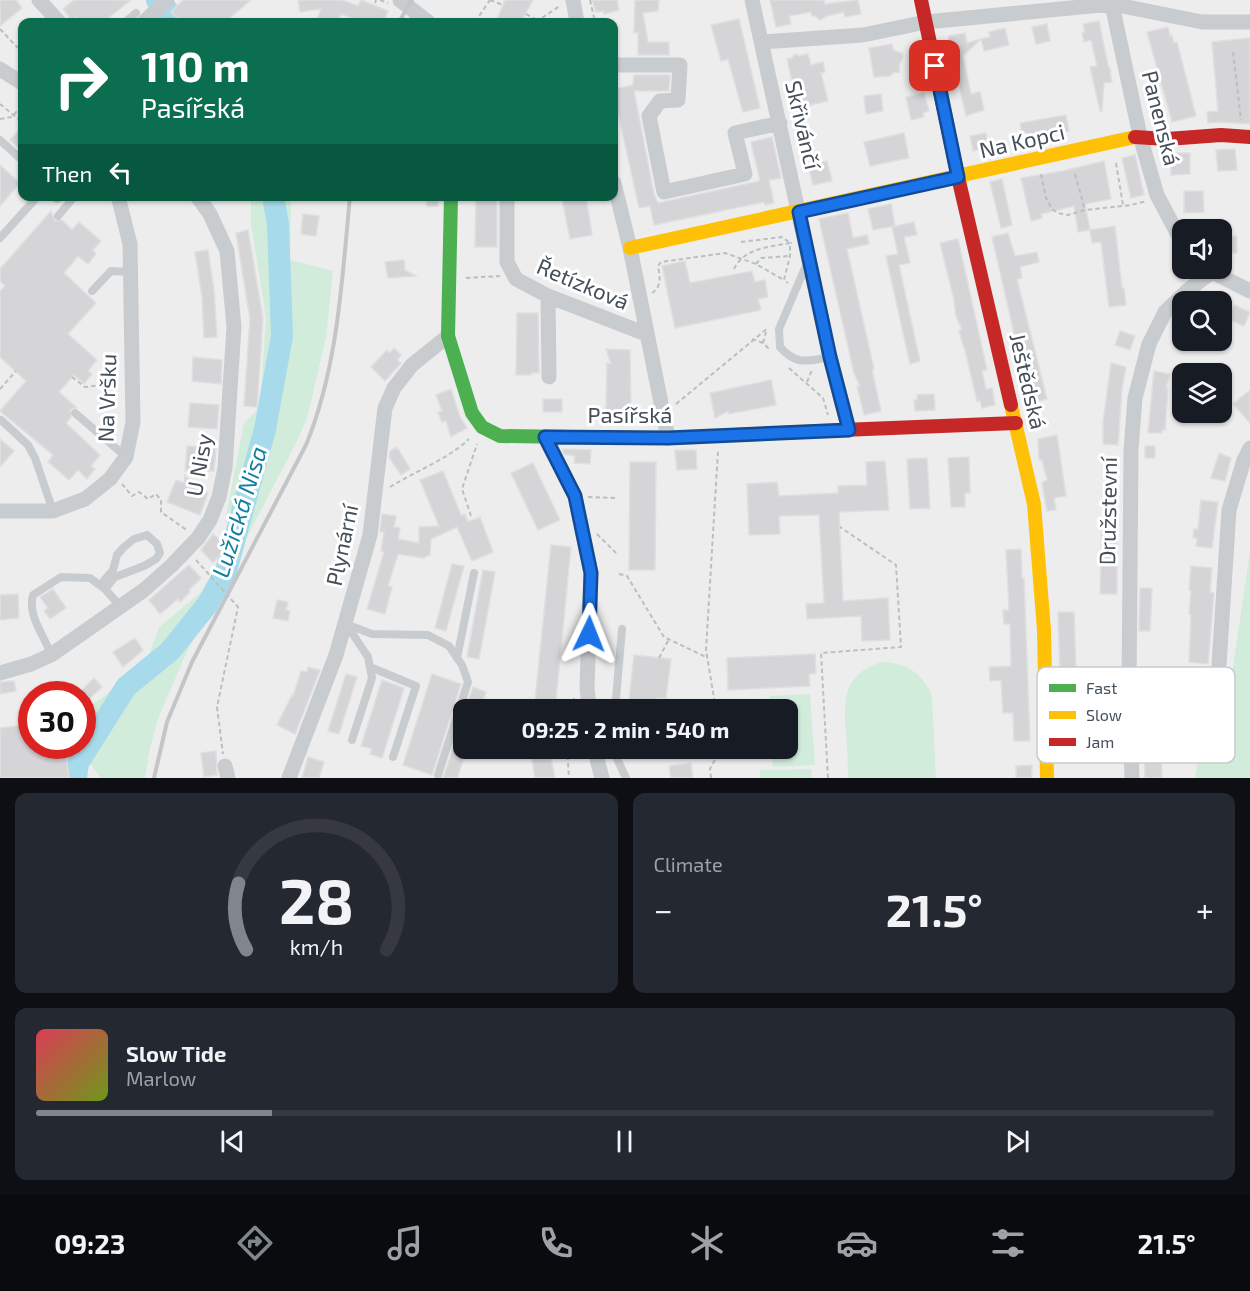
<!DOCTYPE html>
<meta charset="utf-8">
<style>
body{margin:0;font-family:"Exo 2",sans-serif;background:#242831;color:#f1f3f6;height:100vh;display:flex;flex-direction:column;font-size:22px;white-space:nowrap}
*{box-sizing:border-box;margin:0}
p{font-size:20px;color:#9ea1a6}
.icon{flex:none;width:33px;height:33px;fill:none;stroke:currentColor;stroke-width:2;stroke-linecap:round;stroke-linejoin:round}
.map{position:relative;height:778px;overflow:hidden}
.details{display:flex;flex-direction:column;gap:15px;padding:15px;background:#0d0f14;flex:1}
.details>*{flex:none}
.top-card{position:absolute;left:18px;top:18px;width:600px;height:183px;border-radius:12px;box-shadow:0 2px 4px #0004;background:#0b6e4f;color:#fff;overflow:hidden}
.buttons{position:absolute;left:1172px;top:219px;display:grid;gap:12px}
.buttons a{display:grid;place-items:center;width:60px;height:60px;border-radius:12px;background:#171b24;box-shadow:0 2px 4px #0004;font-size:30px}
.speed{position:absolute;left:18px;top:681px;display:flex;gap:12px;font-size:30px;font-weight:700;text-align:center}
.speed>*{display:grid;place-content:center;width:78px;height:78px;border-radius:50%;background:#171b24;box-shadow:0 2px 4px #0004;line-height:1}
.speed .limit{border:9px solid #d22;background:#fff;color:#111}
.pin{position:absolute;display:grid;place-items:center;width:51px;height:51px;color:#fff;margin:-26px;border-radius:12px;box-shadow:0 3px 9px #0006}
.me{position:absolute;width:66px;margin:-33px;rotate:2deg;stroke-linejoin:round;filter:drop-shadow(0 0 4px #0008)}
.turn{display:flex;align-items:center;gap:21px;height:126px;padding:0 24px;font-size:27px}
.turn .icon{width:78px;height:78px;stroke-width:2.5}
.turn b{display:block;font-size:42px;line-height:51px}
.then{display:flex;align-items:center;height:57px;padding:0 24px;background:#0003;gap:12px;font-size:22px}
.big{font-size:45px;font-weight:700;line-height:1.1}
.details .card{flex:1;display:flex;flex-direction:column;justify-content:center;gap:9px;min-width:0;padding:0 21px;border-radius:12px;background:#242831}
.details .dial{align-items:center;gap:0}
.dial svg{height:156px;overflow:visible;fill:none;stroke:#363941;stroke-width:7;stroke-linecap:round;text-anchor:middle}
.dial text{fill:#f1f3f6;stroke:none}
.song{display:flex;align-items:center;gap:18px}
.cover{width:72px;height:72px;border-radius:9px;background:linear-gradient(135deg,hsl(350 70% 55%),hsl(80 70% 35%))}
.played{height:6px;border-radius:3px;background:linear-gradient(90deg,#80868d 20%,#363941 20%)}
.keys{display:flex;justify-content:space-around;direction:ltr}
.heat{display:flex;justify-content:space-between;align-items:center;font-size:33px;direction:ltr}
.details .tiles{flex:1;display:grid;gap:15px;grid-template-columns:1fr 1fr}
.card:last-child{grid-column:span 2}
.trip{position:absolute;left:453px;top:699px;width:345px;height:60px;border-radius:12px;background:#171b24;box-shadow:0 2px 4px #0004;font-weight:700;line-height:60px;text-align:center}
.tab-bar{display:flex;height:96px;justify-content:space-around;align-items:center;background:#090b0e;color:#9ea1a6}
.tab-bar .icon{width:42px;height:42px}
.tab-bar .selected{color:#80868d}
.tab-bar b{font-size:27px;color:#f1f3f6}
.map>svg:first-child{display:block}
.green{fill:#d2ecdc}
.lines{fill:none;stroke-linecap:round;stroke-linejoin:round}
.river{stroke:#a7daea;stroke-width:22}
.building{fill:#d5d5d7;stroke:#dfdfe0;stroke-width:1.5}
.path{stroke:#b7c2be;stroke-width:2;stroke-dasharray:4.5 3;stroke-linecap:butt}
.lane{stroke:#c9ccce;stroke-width:8}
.street{stroke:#c9ccce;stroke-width:15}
.fast{stroke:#4caf50;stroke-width:14}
.slow{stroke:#ffc107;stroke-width:14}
.jam{stroke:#c62828;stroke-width:14}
.rail{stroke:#c4c5c7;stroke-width:4}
.route-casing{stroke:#114b97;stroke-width:15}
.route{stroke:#1a73e8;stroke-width:10}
.labels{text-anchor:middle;stroke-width:6;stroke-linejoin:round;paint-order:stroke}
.street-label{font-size:22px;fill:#454f59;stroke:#fff}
.water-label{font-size:24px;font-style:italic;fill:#117fa0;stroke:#fff}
.key{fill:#fff;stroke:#c7cacd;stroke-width:1.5}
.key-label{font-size:16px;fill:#454f59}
</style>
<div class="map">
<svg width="1250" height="778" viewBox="0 0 1250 778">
<rect width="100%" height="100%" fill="#eeeded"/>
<path class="green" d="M251 197H291L290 260 333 271 326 338 307 418 297 441 184 658 158 719 150 748 145 778H101L79 750 78 746H82L83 712 145 665 159 627 217 579 234 524 225 522 244 423 260 407 266 318 251 224Z
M1250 551V778H1195L1208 687 1232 674Z
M882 662C905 662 924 674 932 696L936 778H848C848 764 847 749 846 735 843 700 843 674 882 662Z
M810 694 815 765 773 767 772 749 788 748V710L770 709V696Z
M811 769 812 778H760V770Z"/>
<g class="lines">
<path class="river" d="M157 0 179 22
M76 778 78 763 126 687 170 651 207 605 226 571 265 429 282 336 278 224 273 196"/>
</g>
<path class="building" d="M0 0H16L22 8 0 26Z
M74 0H131L103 22H82L77 17 72 21 63 9Z
M183 0H251L225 22H182L171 12Z
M298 0H342L358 6 361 0 388 11 384 22H362L341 14 338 22H316L321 9 300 12Z
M505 0H533L521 22H496Z
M592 0H617L619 10 604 14V11L596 12Z
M635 0H659L658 11 643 13 648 42H669V55H638V32L634 33Z
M770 0H824L825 4 858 0 861 14 845 17 844 12 827 16 820 20 815 16H812L811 12 789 16 791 24 776 27Z
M739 19 760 108 743 112 728 59 721 61 711 25Z
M1099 21 1108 65 1111 71 1110 74 1112 82 1104 83 1102 111H1100L1090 67 1097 66 1091 40 1084 42 1082 33 1085 32 1083 24Z
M1047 24 1050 41 1036 44 1032 27Z
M1168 27 1170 36 1172 35 1174 43 1177 42 1196 116 1172 122 1147 32Z
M1005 28 1009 45 984 51 981 39 990 37 989 32Z
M965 33 967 43 981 39 963 56 971 94 980 92 984 110 966 116 952 55 947 47 949 36Z
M1250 38V124L1219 122 1208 123 1207 112 1218 111 1212 42Z
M892 44 893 50 902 53 903 57 899 66 900 72 893 73 890 76 874 77 869 48Z
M795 54 799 56 808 54 811 65 823 62 825 72 821 73 828 101 798 108 787 59 792 58Z
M634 75H670L669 91H634L654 194 658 203 760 181 751 142 772 137 781 178 769 180 774 203 765 205 764 202 654 225 650 206 639 208 614 95V89L633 85Z
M924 93 929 111 923 113 924 117 911 120 906 97Z
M881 94 883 111 866 114 864 96Z
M1066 115 1069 131 1029 139 1027 133 1022 134 1020 123Z
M22 127V151L10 140Z
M904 133 909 158 870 166 864 142Z
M986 133 988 148 973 151 970 136Z
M1235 149 1237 170 1218 171 1216 150Z
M1171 153H1190V174L1171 175Z
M1135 155 1144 195 1131 198 1122 158Z
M827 161 832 181 813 185 808 165Z
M1104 161 1111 199 1085 204 1090 230 1078 232 1074 206 1041 214 1042 218 1031 221 1021 178 1063 171Z
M0 165 20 183 0 206Z
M1002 179 1012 225 1001 228 990 182Z
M1184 191H1203L1204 212 1184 213Z
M426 196H438V206L427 207Z
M476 196H497V247H475Z
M566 196H586L592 235 570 239 562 199 567 198Z
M891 204 895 226 873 230 868 209Z
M51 211 55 221 62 220 72 230 79 222 101 241 93 250 96 254 88 264 78 256 64 273 96 303 68 334 97 360 88 371 92 374 84 384 74 375 59 392 76 407 70 410 71 417 66 423 100 455 91 466 95 469 87 479 78 470 69 480 48 462 53 455 0 411 26 381 0 357V291L5 286 0 281V269Z
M848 213 853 238 867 235 869 244 847 249 874 369 872 370 881 411 864 415 857 386H860L854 373 819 219Z
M303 214 319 216 316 236 301 234Z
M914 222 917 235 904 237 910 263 899 265 920 361 910 364 886 256 898 254 892 227Z
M1115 226 1122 288H1124L1126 305 1109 307 1101 242 1092 243 1090 230Z
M248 230 263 318 257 407 244 406 250 319 236 233Z
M1008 233 1015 256 1037 252 1039 262 1020 267 1022 278 1017 279 1047 399 1030 403 992 237Z
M1222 236H1237V253H1222Z
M958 239 987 370 982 371 986 389 992 388 995 405 982 408 980 400 977 401 964 346H963L959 330 962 329 956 316 954 300 940 243Z
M208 250 214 290 217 337 204 338 202 296 195 252Z
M404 260 405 270 416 276 388 278 385 262Z
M685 261 690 283 752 271 755 282 765 280 768 297 758 299 761 310 675 328 662 266Z
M1234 305 1250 312 1244 326 1230 320 1232 316 1229 314Z
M517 313H538L539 373H531V375H516Z
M1120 331 1135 336 1130 350 1115 345Z
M394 348 401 355 397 360 401 363 385 381 371 367 387 350 390 353Z
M606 349 630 350 631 412H606L607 363 611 364Z
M193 357 222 360 221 384 192 381Z
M1111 363 1126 367 1122 389 1118 445 1103 444V423Z
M1154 371 1170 374 1166 388H1168L1165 430H1162V433H1148Z
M771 380 776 405 729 414 728 411 715 418 710 393Z
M451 389 460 417 467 428 451 437 446 421 442 422 438 412 442 411 436 395Z
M1250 390V423L1233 404Z
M934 394 935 410 915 411 914 400H917V395Z
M543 399H562V412H543Z
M190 403 219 405 217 429 188 427Z
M1057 435 1066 496 1054 498 1056 510 1047 511 1042 483 1047 480 1042 460H1039L1038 439Z
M0 439 14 451 0 467Z
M187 446 216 448 214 471H185Z
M1145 446H1155V458H1145Z
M397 447 410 469 401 475 389 457 390 451Z
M562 449 591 450 590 464 574 463 575 456 564 454Z
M675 450H696L697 469 677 470Z
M1219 453 1231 458 1225 481 1211 478Z
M969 457 970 493H965V507H951L948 458Z
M927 458 930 508 910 509 907 459Z
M885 461 889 510 839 512 843 601 888 598 890 640 862 641 861 616 807 619 806 604 824 603 819 515 779 516 780 534 749 535 747 484 777 482 779 496 838 493V486L867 485 866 462Z
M630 462H656L655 570H629Z
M533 463 560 520 538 530 511 473Z
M443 471 461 515 465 514 468 522 480 517 493 552 472 561 457 527 431 539 430 555 423 558 398 554 388 586 392 587 385 614 367 609 384 552 381 551 384 532H380L382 514 396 516 394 527 400 528 398 539 419 543V527L439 526 420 480Z
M185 475 199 489 208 493 200 515 167 502 176 480 184 483Z
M1201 500 1218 502 1212 548 1196 546 1197 538H1193L1194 529H1198Z
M1102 519H1117V594H1100Z
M213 534 227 546 213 563 201 550Z
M551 545 571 547 555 710H534Z
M1021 549 1022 578H1024L1030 741H1014L1013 713H1003L1001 680 990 681 989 667 1011 666 1010 624H1004L1003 610H1009L1006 550Z
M452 564 464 566 446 631 435 628Z
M189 565 201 578 189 590 190 592 180 602 178 599 160 614 149 600Z
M1191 566 1212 568 1210 592 1214 593 1208 664 1189 662 1191 615 1189 614 1191 591 1189 590Z
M483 570 495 572 479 659 467 657Z
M1140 588H1152L1150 631H1139Z
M53 589 66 608 50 619 44 611 48 608 40 597Z
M18 594 19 618 0 620V595Z
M277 600 288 602 286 610 290 611 288 621 273 618Z
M1058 612H1074L1079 754H1067V749H1063L1061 689 1058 687V674H1060Z
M135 638 143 650 123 667 113 652Z
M815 654 816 673 809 674 810 686 728 690 727 658Z
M634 655 671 659 666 698H657L656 710H628Z
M308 667 320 670 295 734 277 725 292 695 293 696 301 671 307 672Z
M1139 669H1148V682H1161L1160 698 1162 778H1145L1143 682H1139Z
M346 674 357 677 339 734 328 731Z
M432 674 461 684 432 775 403 765Z
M94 678 102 687 90 698H86L80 692Z
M382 680 404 688 382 758 370 754 372 749 361 746Z
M14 681 16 691 0 694V682Z
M473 687 486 692 480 710H465Z
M464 716V748H467L459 773 457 778H443Z
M32 724V746H42V749L65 746 69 778H0V728Z
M530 748H549L555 778H535Z
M216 751 217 775 204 777 201 753Z
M308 757 324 762 319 778H302Z
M691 763 693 778H671L669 766Z
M1032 765V778H1016V766Z"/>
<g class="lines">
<path class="path" d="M380 0 388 3
M490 0 503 5
M590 0 595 22
M375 3 376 0
M526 14 537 20
M475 22 490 0
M536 22 561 5
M0 29 16 46 22 51
M1233 52 1241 120
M0 104 22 122
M0 119 12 117 22 105
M1116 163 1123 205
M1041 174 1046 198 1052 209 1058 213 1068 215 1085 210 1131 205 1147 201
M1075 174 1085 210
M21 187 22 189
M741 242 782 237 790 243H792
M756 264 761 258 789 256
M734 269C744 248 769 247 790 243V256L784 280 788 283
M466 278 500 276
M652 293C662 286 660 277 658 266L661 262 725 253 756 264 784 280
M752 339 763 343 770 350
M763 343 766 332
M789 368 823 398 828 415
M72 377 85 387 120 383
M807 382 811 372 815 371
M0 389 16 371
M676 404 768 328
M122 484 132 496 139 492 148 499 156 494 161 500V512L188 531
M390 487C416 471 448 459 469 439
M588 497 615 498
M471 516 462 489 477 444
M597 534 618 555
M196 560 238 607 217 707 223 754
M619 574 627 576 664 637 708 658
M659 658 669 639
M572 710 574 698
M716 710 706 650 718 451
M567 748 569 778
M711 778 710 769 721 748
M828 778 821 653 901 647 896 565 840 527"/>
<path class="lane" d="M125 22 136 13
M0 140 22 160
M50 196 57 199 63 196
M58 216 75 196
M0 238 38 196
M807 263 779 329 780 347C797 366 807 361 830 357
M92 291 111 271 130 272
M75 413 125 456
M1 420 28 445 35 458 53 511
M100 585 113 570 117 555 124 547 134 539 147 535 157 544 160 553 156 559 144 566 115 577 105 589
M51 655C45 636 27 616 33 595L61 577 90 578 105 589 121 607
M457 658 474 573
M370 667 416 686 393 757
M615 710 622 629
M352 740 372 678 368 657 346 624 372 634 428 635 449 646 462 665 468 682 438 775
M612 748 626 778"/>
<path class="street" d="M39 0 59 22
M400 0 428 22
M573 0 577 22
M752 0 830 357 849 430
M1111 0 1140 136 1157 195 1182 242
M144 22 167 0
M761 42 863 35 926 22 1112 4 1202 22H1250
M614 65H680L678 100 660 101 649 116 664 192 745 174 735 133 780 123
M0 69 22 83
M614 183 630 248 668 438
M507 196V262L516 279 548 296 646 334
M1208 268 1212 272 1250 291
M548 296 549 377
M545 437 575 496 591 573 587 687 589 710
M0 511H53L85 499 110 479 126 457 133 422 130 244 118 196
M1219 665 1229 510 1244 460 1250 448
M0 673 31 664 51 655 144 590 171 566 198 538 210 520 219 497 225 468 234 327 227 251 210 214 197 196
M594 748 602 778
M225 766 228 778
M289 778 336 655 370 535 385 408 394 388 412 365 448 336
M1132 778 1129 689 1131 450 1135 398 1149 344 1165 312 1188 290 1212 272"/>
<path class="fast" d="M451 196 448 336 472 413 482 427 500 436 570 437"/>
<path class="slow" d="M630 248 1135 137
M1011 405 1034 504 1044 630 1047 778
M570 437 668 438 842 430"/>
<path class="jam" d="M921 0 958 177 1011 405
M1135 137 1167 139 1221 135 1250 137
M842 430 1016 423"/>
<path class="rail" d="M399 22 412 0
M154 778 167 722 192 662 306 445C338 367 342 280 350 196"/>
</g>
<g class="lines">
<g class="route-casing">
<path id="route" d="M589 634 591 573 575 496 545 437 668 438 849 430 830 357 799 212 958 177 935 66"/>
</g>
<use href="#route" class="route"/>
</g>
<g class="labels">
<g class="street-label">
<text transform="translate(1161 118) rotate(76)" y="8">Panenská</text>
<text transform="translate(803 125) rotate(77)" y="8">Skřivánčí</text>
<text transform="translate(1022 141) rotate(-13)" y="8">Na Kopci</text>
<text transform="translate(583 284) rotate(23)" y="8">Řetízková</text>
<text transform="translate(1028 381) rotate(77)" y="8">Ještědská</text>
<text transform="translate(107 398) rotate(-88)" y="8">Na Vršku</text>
<text x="630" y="423">Pasířská</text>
<text transform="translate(199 465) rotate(-80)" y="8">U Nisy</text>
<text transform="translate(1108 511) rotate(-89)" y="8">Družstevní</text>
<text transform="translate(342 545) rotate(-78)" y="8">Plynární</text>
</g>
<g class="water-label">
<text transform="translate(240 512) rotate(-73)" y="8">Lužická Nisa</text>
</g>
</g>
<rect x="1037" y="667" width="198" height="96" rx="9" class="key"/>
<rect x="1049" y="684" width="27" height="8" fill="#4caf50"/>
<rect x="1049" y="711" width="27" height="8" fill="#ffc107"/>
<rect x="1049" y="738" width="27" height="8" fill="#c62828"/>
<g class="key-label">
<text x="1086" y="694">Fast</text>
<text x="1086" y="721">Slow</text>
<text x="1086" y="748">Jam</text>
</g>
</svg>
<div class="buttons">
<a><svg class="icon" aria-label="sound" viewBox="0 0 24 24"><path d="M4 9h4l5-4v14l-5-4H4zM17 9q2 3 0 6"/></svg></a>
<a><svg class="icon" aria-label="search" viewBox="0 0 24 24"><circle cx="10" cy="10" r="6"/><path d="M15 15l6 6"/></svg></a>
<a><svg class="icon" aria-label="layers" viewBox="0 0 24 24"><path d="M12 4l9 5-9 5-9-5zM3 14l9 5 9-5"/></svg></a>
</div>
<div class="speed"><div class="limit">30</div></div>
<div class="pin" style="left:935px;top:66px;background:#d93025"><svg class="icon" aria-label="arrive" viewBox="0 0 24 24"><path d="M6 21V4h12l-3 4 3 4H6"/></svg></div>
<svg class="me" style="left:589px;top:634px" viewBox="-20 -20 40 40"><path d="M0-17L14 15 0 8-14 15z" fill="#1a73e8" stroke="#fff" stroke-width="4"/></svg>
<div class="trip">09:25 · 2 min · 540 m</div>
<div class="top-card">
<div class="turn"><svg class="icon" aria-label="right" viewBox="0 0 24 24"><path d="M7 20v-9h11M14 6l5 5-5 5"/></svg><div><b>110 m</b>Pasířská</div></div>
<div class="then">Then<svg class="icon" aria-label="left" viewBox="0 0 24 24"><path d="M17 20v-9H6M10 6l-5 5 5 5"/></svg></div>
</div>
</div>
<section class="details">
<div class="tiles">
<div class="card dial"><svg viewBox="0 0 100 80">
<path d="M14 69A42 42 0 1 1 86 69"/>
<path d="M14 69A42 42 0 0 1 10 35" stroke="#80868d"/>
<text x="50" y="56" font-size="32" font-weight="700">28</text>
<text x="50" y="72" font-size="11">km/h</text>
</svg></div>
<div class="card"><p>Climate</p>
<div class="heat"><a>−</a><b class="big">21.5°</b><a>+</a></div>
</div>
<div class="card">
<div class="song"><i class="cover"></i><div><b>Slow Tide</b><p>Marlow</p></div></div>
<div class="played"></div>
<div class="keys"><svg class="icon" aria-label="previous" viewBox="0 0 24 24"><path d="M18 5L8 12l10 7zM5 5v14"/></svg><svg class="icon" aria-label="pause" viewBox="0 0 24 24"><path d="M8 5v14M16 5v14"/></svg><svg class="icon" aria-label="next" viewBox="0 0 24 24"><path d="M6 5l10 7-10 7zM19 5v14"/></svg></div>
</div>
</div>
</section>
<nav class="tab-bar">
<b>09:23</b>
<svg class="icon selected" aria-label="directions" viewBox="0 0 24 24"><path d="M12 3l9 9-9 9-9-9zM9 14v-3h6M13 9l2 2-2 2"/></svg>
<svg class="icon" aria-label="music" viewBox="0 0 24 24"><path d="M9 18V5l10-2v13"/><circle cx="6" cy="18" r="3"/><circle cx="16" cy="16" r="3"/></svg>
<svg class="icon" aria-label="phone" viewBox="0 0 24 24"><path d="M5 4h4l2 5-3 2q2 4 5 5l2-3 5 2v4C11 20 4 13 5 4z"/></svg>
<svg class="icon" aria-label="climate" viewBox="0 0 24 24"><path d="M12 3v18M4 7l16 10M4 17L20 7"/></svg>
<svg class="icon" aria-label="car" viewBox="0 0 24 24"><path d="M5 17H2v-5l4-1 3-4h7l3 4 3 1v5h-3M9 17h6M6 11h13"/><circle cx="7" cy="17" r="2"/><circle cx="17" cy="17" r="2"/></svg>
<svg class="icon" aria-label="filters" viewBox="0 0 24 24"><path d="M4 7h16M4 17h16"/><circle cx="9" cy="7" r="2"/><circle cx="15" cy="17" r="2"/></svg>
<b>21.5°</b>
</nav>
